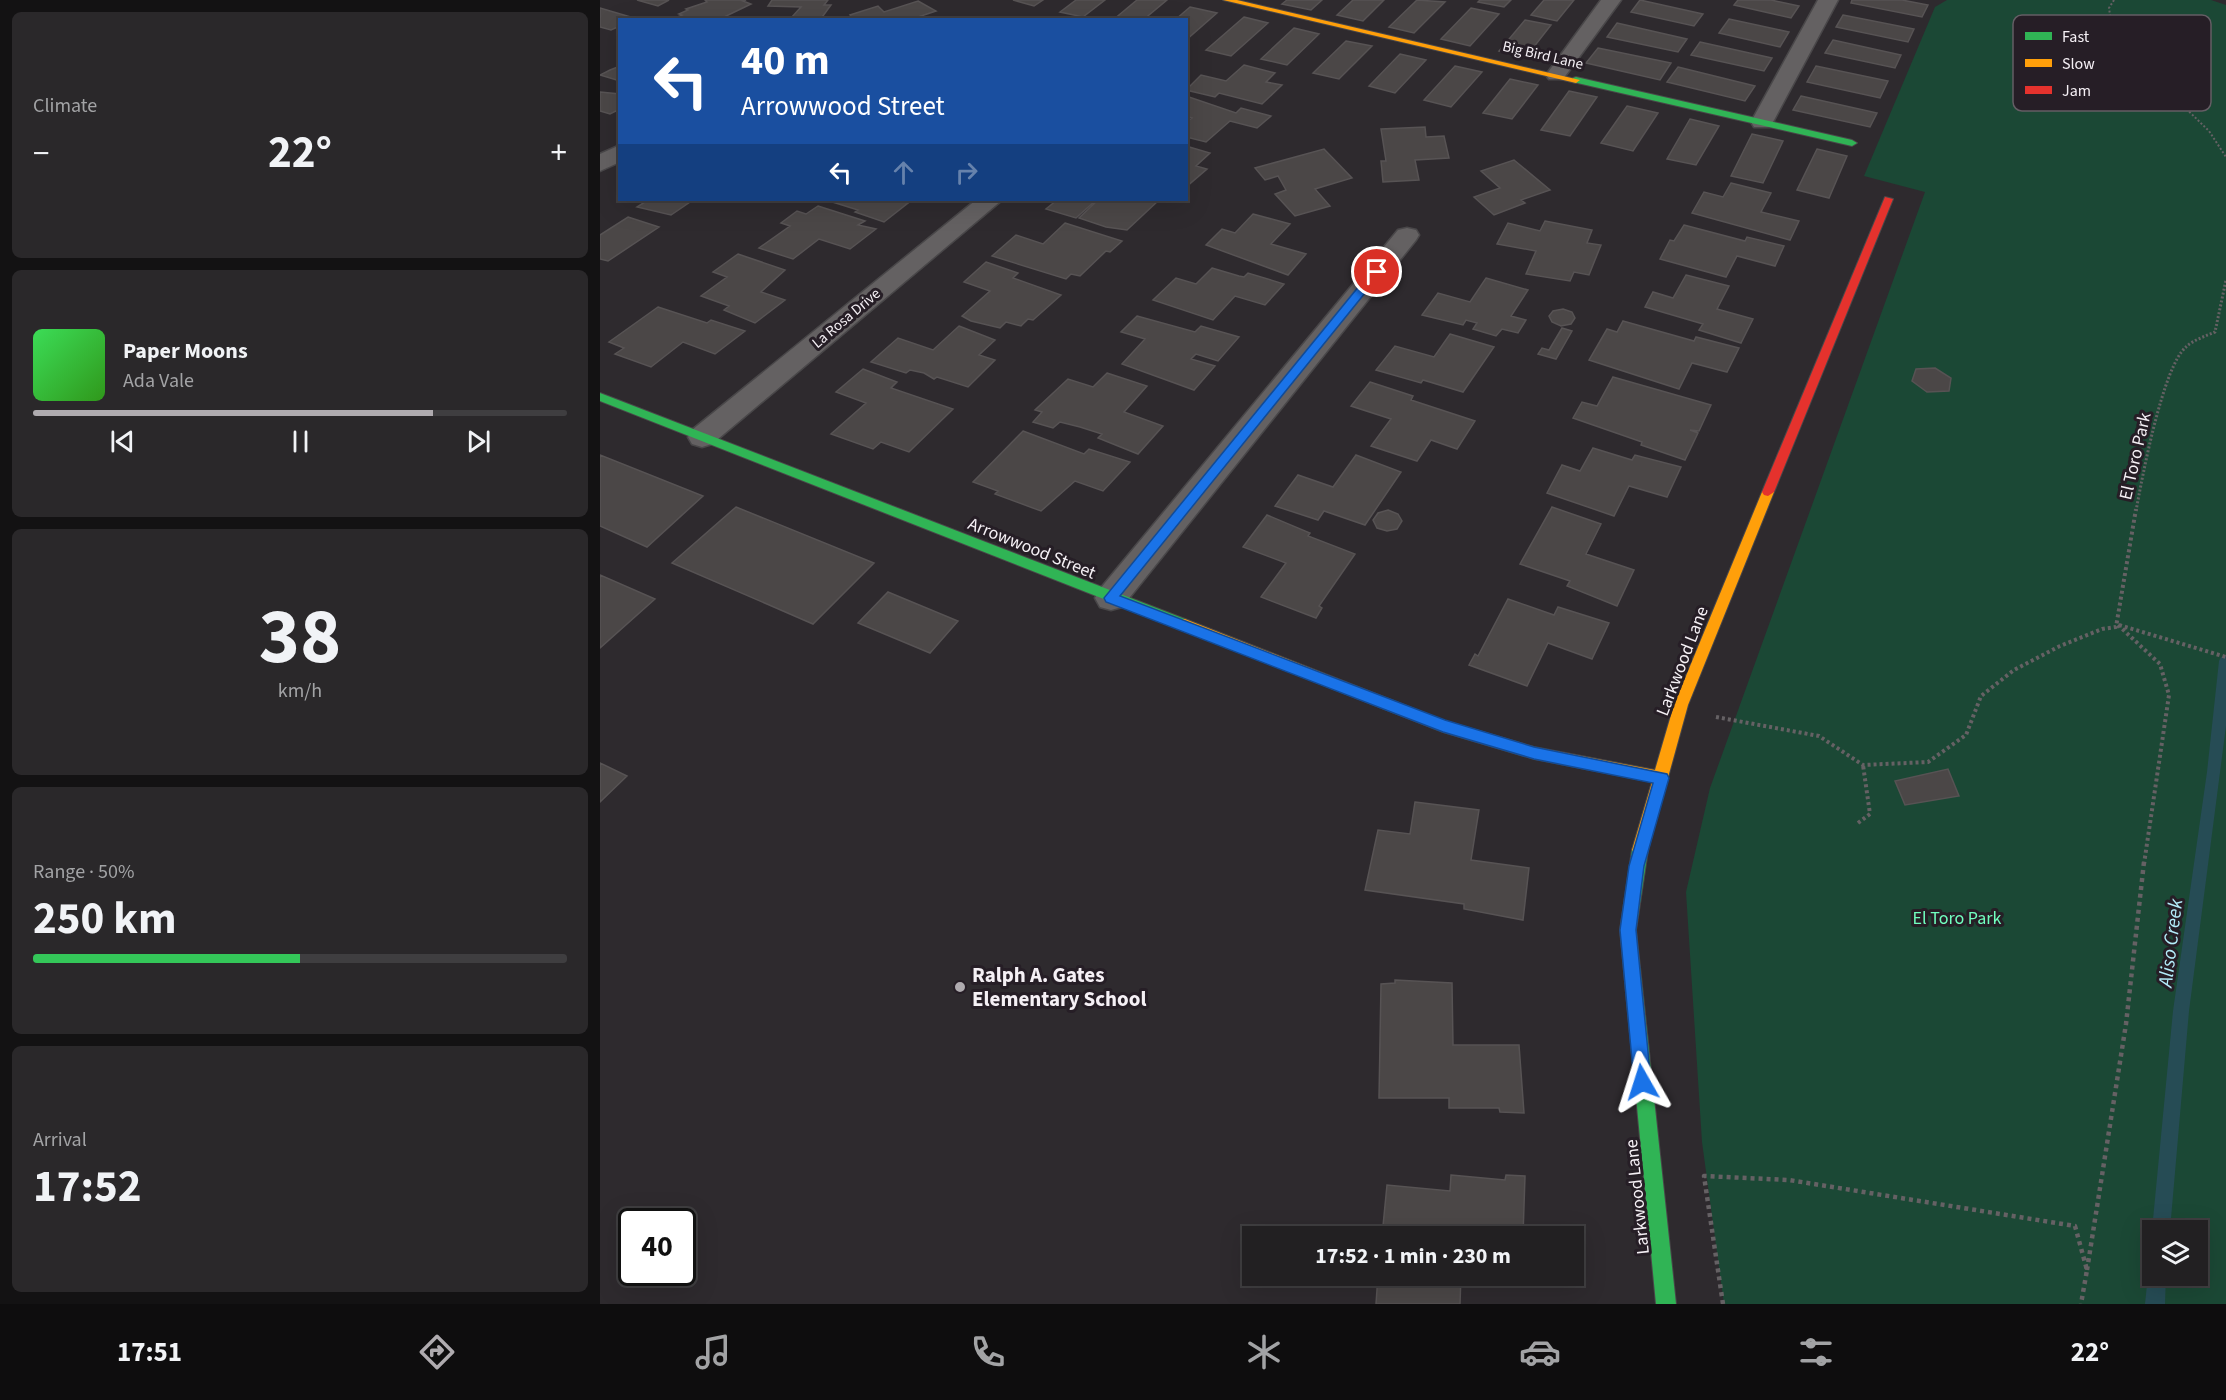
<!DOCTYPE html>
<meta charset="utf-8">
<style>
body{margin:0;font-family:"Source Sans 3",sans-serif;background:#2a282a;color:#f1f3f6;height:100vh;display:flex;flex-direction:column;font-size:22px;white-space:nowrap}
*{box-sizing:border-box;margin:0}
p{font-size:20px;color:#a2a3a5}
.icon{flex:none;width:33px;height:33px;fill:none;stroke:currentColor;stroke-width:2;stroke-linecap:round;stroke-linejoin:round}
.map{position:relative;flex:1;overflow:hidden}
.side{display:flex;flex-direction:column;gap:12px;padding:12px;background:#131213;width:600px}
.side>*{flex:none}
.top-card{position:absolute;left:18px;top:18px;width:570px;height:183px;border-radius:0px;box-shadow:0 6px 24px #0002,0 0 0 2px #3f3e40;background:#1a4fa0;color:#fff;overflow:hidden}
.controls{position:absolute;left:1542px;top:1220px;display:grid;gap:12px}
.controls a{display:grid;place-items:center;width:66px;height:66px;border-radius:0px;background:#222022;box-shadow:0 6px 24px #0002,0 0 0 2px #3f3e40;font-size:30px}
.speed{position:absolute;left:18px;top:1208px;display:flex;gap:12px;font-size:30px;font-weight:700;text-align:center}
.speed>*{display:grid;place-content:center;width:78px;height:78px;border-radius:50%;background:#222022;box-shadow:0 6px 24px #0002,0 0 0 2px #3f3e40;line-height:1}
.speed .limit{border:3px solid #111;border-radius:9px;background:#fff;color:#111}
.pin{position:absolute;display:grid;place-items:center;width:51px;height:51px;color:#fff;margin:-26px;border:3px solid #fff;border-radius:50%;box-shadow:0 2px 6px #0007}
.me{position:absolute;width:66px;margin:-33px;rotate:354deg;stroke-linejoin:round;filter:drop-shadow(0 0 4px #0008)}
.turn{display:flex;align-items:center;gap:21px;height:126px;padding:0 24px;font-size:27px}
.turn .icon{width:78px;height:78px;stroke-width:2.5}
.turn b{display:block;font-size:42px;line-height:51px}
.lanes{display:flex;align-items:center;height:57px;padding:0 24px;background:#0003;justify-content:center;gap:30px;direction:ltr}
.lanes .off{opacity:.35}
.big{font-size:45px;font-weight:700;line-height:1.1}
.side .widget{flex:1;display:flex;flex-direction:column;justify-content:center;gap:9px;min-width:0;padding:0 21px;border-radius:9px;background:#2a282a}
.side .dial{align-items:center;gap:0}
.dial b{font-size:78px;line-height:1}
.song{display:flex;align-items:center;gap:18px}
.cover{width:72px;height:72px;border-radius:9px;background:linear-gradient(135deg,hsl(130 70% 55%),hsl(110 70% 35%))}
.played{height:6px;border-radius:3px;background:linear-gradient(90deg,#afabaf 75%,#3f3e40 75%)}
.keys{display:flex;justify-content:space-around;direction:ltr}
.heat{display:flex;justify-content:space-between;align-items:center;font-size:33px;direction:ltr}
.charge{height:9px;border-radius:4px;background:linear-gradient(90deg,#34c759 50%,#3f3e40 0)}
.trip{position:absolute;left:642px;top:1226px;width:342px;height:60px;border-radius:0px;background:#222022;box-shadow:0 6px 24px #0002,0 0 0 2px #3f3e40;font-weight:700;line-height:60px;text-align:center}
.tab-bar{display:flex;height:96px;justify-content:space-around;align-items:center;background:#0e0d0e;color:#a2a3a5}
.tab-bar .icon{width:42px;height:42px}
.tab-bar .selected{color:#afabaf}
.tab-bar b{font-size:27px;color:#f1f3f6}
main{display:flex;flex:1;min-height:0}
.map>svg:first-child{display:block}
.green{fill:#1b4835;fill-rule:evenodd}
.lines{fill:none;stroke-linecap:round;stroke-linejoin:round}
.stream{fill:#264c55;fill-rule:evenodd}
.building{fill:#4b4747;stroke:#575354;stroke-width:1.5}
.street-casing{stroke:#494749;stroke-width:3}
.fast-casing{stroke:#494749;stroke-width:2}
.slow-casing{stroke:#494749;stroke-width:2}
.jam-casing{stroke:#494749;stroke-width:2}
.path-far3{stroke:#656164;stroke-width:2;stroke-dasharray:2 2;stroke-linecap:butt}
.path-far2{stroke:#656164;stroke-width:3;stroke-dasharray:2 2;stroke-linecap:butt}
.path-far1{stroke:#656164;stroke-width:4;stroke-dasharray:3 3;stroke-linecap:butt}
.path{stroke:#656164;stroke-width:4.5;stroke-dasharray:4 4;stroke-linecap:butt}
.street{fill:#646162;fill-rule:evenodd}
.fast{fill:#30b455;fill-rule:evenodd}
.slow{fill:#ff9f0a;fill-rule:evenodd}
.jam{fill:#e5322d;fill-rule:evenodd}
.route{fill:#1a73e8;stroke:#114b97;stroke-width:1.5}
.poi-dot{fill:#afabaf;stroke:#261e26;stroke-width:2}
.labels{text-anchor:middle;stroke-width:6;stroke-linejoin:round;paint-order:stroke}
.far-street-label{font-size:15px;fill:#f5f0f5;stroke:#261e26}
.street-label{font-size:18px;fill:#f5f0f5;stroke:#261e26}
.park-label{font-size:18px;fill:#71ffbf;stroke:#261e26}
.water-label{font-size:20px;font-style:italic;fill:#b4eefb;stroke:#261e26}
.near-poi-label{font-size:21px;font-weight:bold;fill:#f5f0f5;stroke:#261e26;text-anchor:start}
.key{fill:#261e26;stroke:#645d64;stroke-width:1.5}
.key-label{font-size:16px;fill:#f5f0f5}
</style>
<main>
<section class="side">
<div class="widget"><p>Climate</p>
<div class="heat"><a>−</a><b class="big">22°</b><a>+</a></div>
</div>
<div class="widget">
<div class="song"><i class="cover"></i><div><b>Paper Moons</b><p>Ada Vale</p></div></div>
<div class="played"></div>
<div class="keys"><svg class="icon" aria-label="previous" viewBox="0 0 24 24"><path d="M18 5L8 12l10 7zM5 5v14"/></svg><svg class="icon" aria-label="pause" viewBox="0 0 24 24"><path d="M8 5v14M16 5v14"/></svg><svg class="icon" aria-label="next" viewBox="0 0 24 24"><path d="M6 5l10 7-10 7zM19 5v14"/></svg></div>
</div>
<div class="widget dial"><b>38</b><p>km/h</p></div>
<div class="widget"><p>Range · 50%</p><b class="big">250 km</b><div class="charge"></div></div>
<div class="widget"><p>Arrival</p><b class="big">17:52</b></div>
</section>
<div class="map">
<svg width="1626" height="1304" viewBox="0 0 1626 1304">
<rect width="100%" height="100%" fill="#2e2a2e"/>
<path class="green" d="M1347 0H1611L1626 5V1304H1124L1102 1142 1086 892 1110 788 1325 192 1264 176 1335 7ZM1552 1230H1598V1275H1552Z"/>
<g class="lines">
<path class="stream" d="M1626 656V726L1589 1011 1570 1230H1552V1232V1230L1573 1011 1607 772 1619 661 1621 657Z
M1552 1267V1275H1566L1565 1304H1545L1548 1275Z"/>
</g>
<path class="building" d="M37 0H69L58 6Z
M105 0H146L143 1 151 4 118 20H71L82 15 79 14 88 10 86 9 107 2Z
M172 0H228L224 5H231L220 20 190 19 201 7 168 6Z
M413 0H443L434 6Z
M476 0H505L483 17 460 12Z
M537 0H567L543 20H513Z
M687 0H722L711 10 682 4Z
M753 0H784L763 21 737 15Z
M817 0 845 2 814 33 789 27Z
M880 0H911L904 7 878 2Z
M944 0H974L957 21 931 15Z
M1040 0 1103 14 1094 26 1031 12Z
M1138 0H1171L1199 6 1191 18 1134 5Z
M1252 0H1302L1328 5 1322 17 1251 3Z
M318 1 336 11 315 18 318 20H254L250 15 278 6 284 12Z
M590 7 617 13 586 40V20H575Z
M0 8 34 18 20 20V26L11 30 0 27Z
M871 8 899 14 870 46 841 39Z
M1243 15 1314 29 1308 42 1236 27Z
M644 17 668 23 631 56 606 50Z
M1129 19 1189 32 1180 47 1119 33Z
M925 20 951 25 926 57 899 51Z
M1017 23 1087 39 1078 52 1007 37Z
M694 28 719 34 687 65 661 59Z
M1233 40 1301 55 1295 68 1225 53Z
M746 41 772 46 739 79 713 73Z
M1100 42 1172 58 1164 71 1091 55Z
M998 48 1071 63 1060 80 986 63Z
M800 54 826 60 795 93 769 86Z
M644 65 675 73 666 82 682 85 662 104 619 93 615 97 586 90 601 75 626 81Z
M20 66V81L0 75 10 70Z
M855 66 882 72 851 107 824 100Z
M1216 66 1288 81 1280 98 1207 82Z
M1078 67 1155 86 1145 101 1067 82Z
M910 79 938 85 912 119 883 113Z
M969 91 997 97 970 136 941 130Z
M0 92 20 94V109L10 114 0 111Z
M586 96 636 113 641 108 671 116 657 128 630 121 606 142 586 137V122L592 118 586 116Z
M1201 96 1277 113 1270 127 1193 110Z
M1027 106 1058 113 1033 151 1001 143Z
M1090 119 1119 126 1096 165 1067 159Z
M825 127 826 137 844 136 849 158 815 160 819 180 783 182 781 161H786L781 129Z
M1152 134 1183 141 1163 183 1131 176Z
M586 146 610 153 596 166 607 169 586 187Z
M724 149 752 178 715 189 730 206 695 216 675 194 686 190 678 176 665 180 655 168Z
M1217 149 1247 156 1229 198 1197 190Z
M914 160 950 190 921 200 925 203 894 215 874 197 900 188 881 171Z
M1131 183 1171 193 1161 212 1199 221 1190 240 1092 213 1104 192 1123 197Z
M48 200H93L71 215 37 207Z
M226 200H296L308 203 284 222 255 212 258 210Z
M457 200H496L476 218 446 209Z
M498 200H559L527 230 506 227 479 218Z
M218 206 265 221 258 225 276 229 250 249 219 239 193 259 159 248 190 226 181 223 197 211 206 214Z
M653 214 690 224 671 244 706 254 688 275 606 245 622 229 635 233Z
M28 217 59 227 8 261 0 259V235Z
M945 221 992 230 987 243 1001 245 989 275 974 272 970 281 926 274 936 251 897 244 908 223 940 231Z
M465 223 522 241 510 252 506 251 480 276 471 274 466 279 392 256 416 235 443 244Z
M1084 225 1145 241 1147 237 1184 246 1175 266 1137 256 1126 277 1060 259 1070 240 1074 241Z
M138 254 185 270 161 292 185 300 155 323 124 310 129 306 101 296 127 277 113 272Z
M386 262 418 273 413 278 461 295 433 320 428 319 421 326 406 322 400 328 371 321 362 316 390 291 364 282Z
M612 268 639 276 644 277 648 273 684 284 665 305 635 296 613 320 553 300 576 278 596 284Z
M1086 275 1129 286 1117 309 1153 319 1141 343 1099 330 1103 324 1045 307 1053 292 1073 298Z
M886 278 928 290 911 316 926 320 918 333 902 329 896 336 873 329 877 323 866 320 863 325 822 315 838 293 870 302Z
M58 307 107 323 111 320 145 331 115 354 83 342 51 367 15 354 24 348 9 342Z
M963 309 972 312 975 318 971 324 961 326 952 322 949 316 953 311Z
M537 316 595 332 601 326 639 337 618 361 596 354 591 359 615 366 594 390 522 364 545 339 521 332Z
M1023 321 1094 341 1096 337 1139 348 1127 372 1092 363 1079 389 989 360 1007 329 1017 332Z
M359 326 395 340 379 355 395 360 368 387 337 377 334 379 324 373 310 370 306 373 271 362 298 338 333 350Z
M962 328 972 331 956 359 938 354 942 348 949 350Z
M850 334 894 347 863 392 823 380 821 383 776 370 795 346 834 357Z
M1335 368 1351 378 1349 391 1327 392 1312 381 1316 369Z
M263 369 297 382 291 388 353 409 309 452 281 442 273 449 231 434 266 403 236 392Z
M507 373 547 386 524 412 563 426 538 454 498 438 502 434 480 427 460 422 453 428 433 422 442 412 435 410 468 379 493 387Z
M1013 377 1111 405 1099 431 1090 430 1098 433 1085 460 1041 445 1042 442 973 418 982 402 997 406Z
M770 382 813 396 811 400 875 421 857 449 831 440 817 461 771 446 791 419 751 406Z
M423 431 484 454 489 449 530 462 503 491 475 481 441 511 395 494 398 491 373 482Z
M993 448 1032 460 1035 455 1081 467 1067 497 1029 486 1014 516 947 493 962 465 980 471Z
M0 455 103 496 47 547 0 526Z
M756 455 801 472 765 525 724 511 718 520 675 506 698 475 733 487Z
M136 507 274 563 213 624 72 563Z
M952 507 1001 524 986 554 1034 570 1017 606 967 586 970 581 920 564Z
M788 510 798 514 802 521 797 529 787 531 777 528 773 520 778 513Z
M667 515 710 533 708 536 755 554 719 606 722 608 716 618 661 597 686 563 643 547Z
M0 575 55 599 0 648Z
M288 592 358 621 330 653 258 623Z
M908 599 954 615 958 607 1009 623 992 659 948 643 927 686 869 665 875 654 878 656Z
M0 763 27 776 0 802Z
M1348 769 1359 796 1305 805 1295 781Z
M815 802 879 810 871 860 929 868 923 920 864 909V904L765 890 778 830 810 834Z
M795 980 852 983 853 1045H919L924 1113 900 1112 899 1108H849V1098H779L781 984 795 983Z
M851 1175 905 1180 906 1175 925 1176 923 1236H782L787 1185 850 1191Z
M778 1275H861L860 1304H776Z"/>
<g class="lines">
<g class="street-casing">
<path id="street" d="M1001 0H1021L963 79H949L946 75Z
M1218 0H1238L1173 122 1170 127H1154L1151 122Z
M20 145V162L0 171V154Z
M376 200H402L112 444 102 447 92 444 88 437 92 430Z
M807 228 816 230 819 235 816 240 522 607 511 610 500 607 495 598 500 589 798 230Z"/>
</g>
<g class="fast-casing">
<path id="fast" d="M976 77 1252 140 1257 143 1252 146 973 82V78Z
M0 393 585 619 587 623 585 627H575L0 401Z
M1040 843 1045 845 1048 850 1036 930 1076 1304H1056L1020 930 1032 850 1035 845Z"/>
</g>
<g class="slow-casing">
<path id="slow" d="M623 0H637L980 80 976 83Z
M1168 488 1174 492 1088 705 1048 850 1045 855 1040 857 1035 855 1032 850 1052 782 934 759 843 732 575 627 573 623 575 619H585L845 721 934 747 1055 770 1074 705 1162 492Z"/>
</g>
<g class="jam-casing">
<path id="jam" d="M1285 197 1293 199 1174 492 1168 496 1164 495 1162 492Z"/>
</g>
<path class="path-far3" d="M1514 0 1509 8 1512 28 1527 51 1609 131 1626 157"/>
<path class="path-far2" d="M1536 511C1542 478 1563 366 1586 347 1593 340 1606 336 1615 332L1626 280"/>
<path class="path-far1" d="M1518 625 1560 664 1569 695 1544 864
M1519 625 1626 657
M1116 717 1219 736 1263 765 1328 762 1366 735 1381 696 1414 670 1460 646 1502 629 1516 627 1536 509
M1258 823 1270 814 1263 765"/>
<path class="path" d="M1487 1270 1526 1024 1544 862
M1123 1304 1104 1176 1189 1180 1475 1226 1487 1270 1481 1304"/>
<use href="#street" class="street"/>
<use href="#fast" class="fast"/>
<use href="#slow" class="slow"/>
<use href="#jam" class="jam"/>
</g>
<path class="route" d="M773 269 782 272 520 596 845 720 934 747 1067 774 1069 778 1044 866 1036 930 1051 1082 1048 1088 1042 1090 1036 1088 1034 1082 1020 930 1029 866 1053 783 934 759 843 732 506 602 504 598Z"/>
<circle class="poi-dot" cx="360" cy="987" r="6"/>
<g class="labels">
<g class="far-street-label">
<text transform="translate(943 55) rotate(13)" y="5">Big Bird Lane</text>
<text transform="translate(246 318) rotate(-40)" y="5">La Rosa Drive</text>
</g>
<g class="street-label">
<text transform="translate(1535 456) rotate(-77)" y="6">El Toro Park</text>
<text transform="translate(432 548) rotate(22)" y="6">Arrowwood Street</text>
<text transform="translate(1082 661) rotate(-69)" y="6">Larkwood Lane</text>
<text transform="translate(1037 1197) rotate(-96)" y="6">Larkwood Lane</text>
</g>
<g class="park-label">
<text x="1357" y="924">El Toro Park</text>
</g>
<g class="water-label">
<text transform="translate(1570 943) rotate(-83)" y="7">Aliso Creek</text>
</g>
<g class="near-poi-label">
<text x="372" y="982">Ralph A. Gates<tspan x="372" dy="24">Elementary School</tspan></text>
</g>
</g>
<rect x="1413" y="15" width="198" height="96" rx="9" class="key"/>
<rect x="1425" y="32" width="27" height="8" fill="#30b455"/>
<rect x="1425" y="59" width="27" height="8" fill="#ff9f0a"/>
<rect x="1425" y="86" width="27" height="8" fill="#e5322d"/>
<g class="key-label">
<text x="1462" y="42">Fast</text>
<text x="1462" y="69">Slow</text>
<text x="1462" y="96">Jam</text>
</g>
</svg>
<div class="controls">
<a><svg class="icon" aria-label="layers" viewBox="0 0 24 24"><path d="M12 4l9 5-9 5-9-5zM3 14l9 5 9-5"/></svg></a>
</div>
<div class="speed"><div class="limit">40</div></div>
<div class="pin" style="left:777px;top:272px;background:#d93025"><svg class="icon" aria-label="arrive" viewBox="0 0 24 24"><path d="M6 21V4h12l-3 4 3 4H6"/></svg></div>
<svg class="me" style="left:1042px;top:1082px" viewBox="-20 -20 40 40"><path d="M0-17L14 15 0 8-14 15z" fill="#1a73e8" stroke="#fff" stroke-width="4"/></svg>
<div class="trip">17:52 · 1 min · 230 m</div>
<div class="top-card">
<div class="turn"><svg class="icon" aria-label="left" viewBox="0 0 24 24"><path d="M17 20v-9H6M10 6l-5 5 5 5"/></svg><div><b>40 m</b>Arrowwood Street</div></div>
<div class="lanes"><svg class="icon" aria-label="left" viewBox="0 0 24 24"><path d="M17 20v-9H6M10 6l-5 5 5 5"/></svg><svg class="icon off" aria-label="ahead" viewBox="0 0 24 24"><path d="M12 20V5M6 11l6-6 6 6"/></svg><svg class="icon off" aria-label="right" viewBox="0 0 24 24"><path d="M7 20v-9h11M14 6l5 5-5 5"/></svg></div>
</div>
</div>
</main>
<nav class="tab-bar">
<b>17:51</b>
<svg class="icon selected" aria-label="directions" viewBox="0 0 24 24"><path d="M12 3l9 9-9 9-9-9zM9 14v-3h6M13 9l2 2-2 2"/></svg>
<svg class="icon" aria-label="music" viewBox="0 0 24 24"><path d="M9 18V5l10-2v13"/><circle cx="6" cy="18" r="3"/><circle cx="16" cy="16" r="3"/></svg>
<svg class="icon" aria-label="phone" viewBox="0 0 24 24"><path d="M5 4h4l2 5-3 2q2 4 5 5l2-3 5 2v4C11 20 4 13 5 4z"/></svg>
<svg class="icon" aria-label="climate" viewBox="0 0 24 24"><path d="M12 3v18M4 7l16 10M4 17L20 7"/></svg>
<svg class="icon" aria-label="car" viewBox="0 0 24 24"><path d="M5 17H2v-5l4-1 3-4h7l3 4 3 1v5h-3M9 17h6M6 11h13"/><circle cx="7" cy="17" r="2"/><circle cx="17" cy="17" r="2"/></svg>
<svg class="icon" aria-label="filters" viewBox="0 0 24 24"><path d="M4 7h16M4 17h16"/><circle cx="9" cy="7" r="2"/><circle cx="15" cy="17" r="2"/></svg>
<b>22°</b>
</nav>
